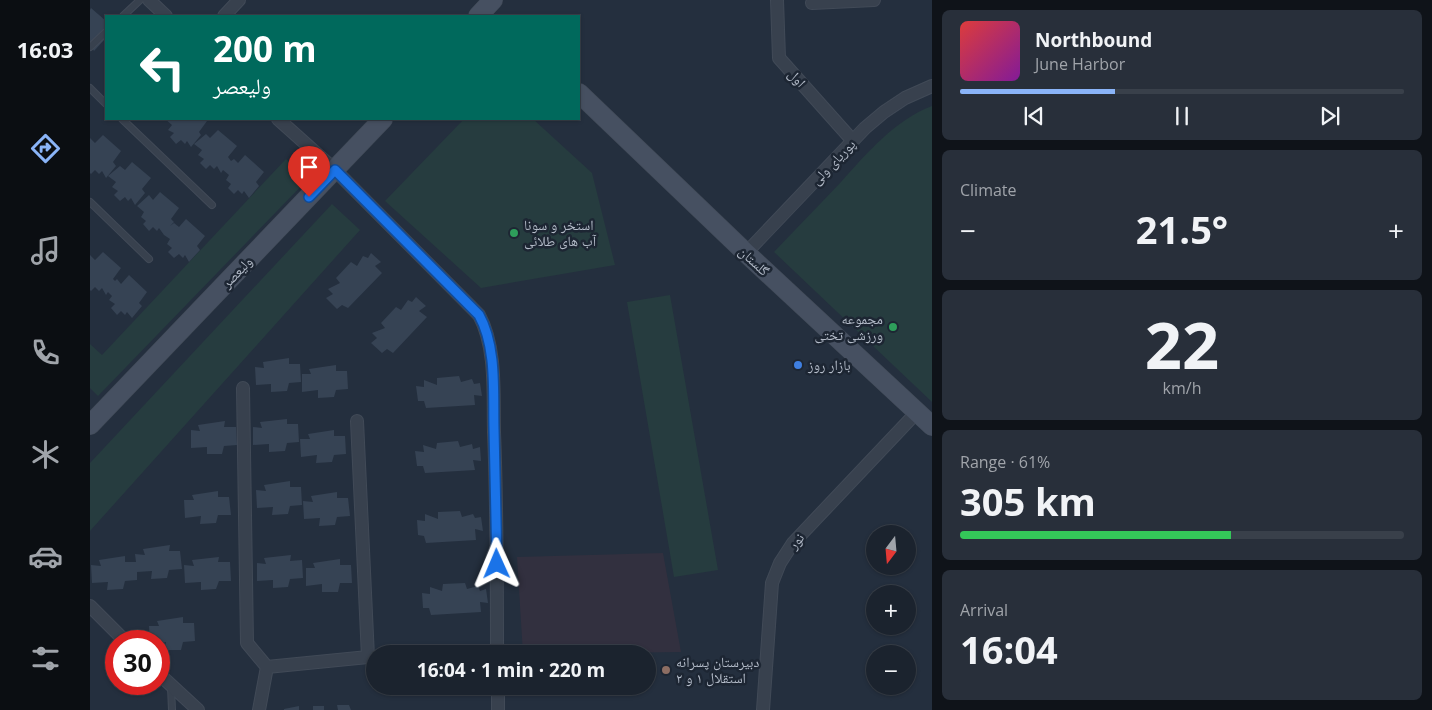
<!DOCTYPE html>
<meta charset="utf-8">
<style>
body{margin:0;font-family:"Open Sans","Noto Naskh Arabic",sans-serif;background:#282f3a;color:#f1f3f6;height:100vh;display:flex;flex-direction:column;font-size:19px;white-space:nowrap}
*{box-sizing:border-box;margin:0}
p{font-size:16px;color:#a0a4aa}
.icon{flex:none;width:28px;height:28px;fill:none;stroke:currentColor;stroke-width:2;stroke-linecap:round;stroke-linejoin:round}
.map{position:relative;flex:1;overflow:hidden}
.sheet{display:flex;flex-direction:column;gap:10px;padding:10px;background:#0f1319;width:500px}
.sheet>*{flex:none}
.top-card{position:absolute;left:15px;top:15px;width:475px;height:105px;border-radius:0px;box-shadow:0 1px 4px #0004,0 0 0 1px #39404a;background:#00695c;color:#fff;overflow:hidden}
.needle{width:32px;rotate:196deg}
.controls{position:absolute;left:776px;top:525px;display:grid;gap:10px}
.controls a{display:grid;place-items:center;width:50px;height:50px;border-radius:50%;background:#1b232e;box-shadow:0 1px 4px #0004,0 0 0 1px #39404a;font-size:25px}
.speed{position:absolute;left:15px;top:630px;display:flex;gap:10px;font-size:25px;font-weight:700;text-align:center}
.speed>*{display:grid;place-content:center;width:65px;height:65px;border-radius:50%;background:#1b232e;box-shadow:0 1px 4px #0004,0 0 0 1px #39404a;line-height:1}
.speed .limit{border:8px solid #d22;background:#fff;color:#111}
.pin{position:absolute;display:grid;place-items:center;width:42px;height:42px;color:#fff;margin:-51px -21px;border-radius:50% 50% 50% 0;rotate:-45deg;box-shadow:0 0 5px #0007}
.pin .icon{rotate:45deg}
.me{position:absolute;width:55px;margin:-28px;rotate:359deg;stroke-linejoin:round;filter:drop-shadow(0 0 4px #0008)}
.turn{display:flex;align-items:center;gap:18px;height:105px;padding:0 25px;font-size:22px}
.turn .icon{width:65px;height:65px;stroke-width:2.5}
.turn b{display:block;font-size:35px;line-height:42px}
.big{font-size:38px;font-weight:700;line-height:1.1}
.sheet .tile{flex:1;display:flex;flex-direction:column;justify-content:center;gap:8px;min-width:0;padding:0 18px;border-radius:8px;background:#282f3a}
.sheet .dial{align-items:center;gap:0}
.dial b{font-size:65px;line-height:1}
.song{display:flex;align-items:center;gap:15px}
.cover{width:60px;height:60px;border-radius:8px;background:linear-gradient(135deg,hsl(0 70% 55%),hsl(290 70% 35%))}
.played{height:5px;border-radius:2px;background:linear-gradient(90deg,#8ab4f8 35%,#39404a 35%)}
.keys{display:flex;justify-content:space-around;direction:ltr}
.heat{display:flex;justify-content:space-between;align-items:center;font-size:28px;direction:ltr}
.charge{height:8px;border-radius:4px;background:linear-gradient(90deg,#34c759 61%,#39404a 0)}
.trip{position:absolute;left:276px;top:645px;width:290px;height:50px;border-radius:25px;background:#1b232e;box-shadow:0 1px 4px #0004,0 0 0 1px #39404a;font-weight:700;line-height:50px;text-align:center}
main{display:flex;flex:1;min-height:0}
.tabs{display:flex;flex-direction:column;width:90px;justify-content:space-around;align-items:center;background:#0b0e12;color:#a0a4aa}
.tabs .icon{width:35px;height:35px}
.tabs .on{color:#8ab4f8}
.tabs b{font-size:22px;color:#f1f3f6}
.map>svg:first-child{display:block}
.medical{fill:#32303f}
.green{fill:#263c3f}
.building{fill:#364354}
.lines{fill:none;stroke-linecap:round;stroke-linejoin:round}
.lane-casing{stroke:#414a57;stroke-width:8}
.street-casing{stroke:#414a57;stroke-width:14}
.secondary-casing{stroke:#414a57;stroke-width:20}
.lane{stroke:#38414e;stroke-width:6}
.street{stroke:#38414e;stroke-width:12}
.secondary{stroke:#465061;stroke-width:19}
.route-casing{stroke:#114b97;stroke-width:12}
.route{stroke:#1a73e8;stroke-width:9}
.leisure-dot{fill:#2e9e5b;stroke:#1d2633;stroke-width:2}
.shop-dot{fill:#3f7fe0;stroke:#1d2633;stroke-width:2}
.education-dot{fill:#8d6e63;stroke:#1d2633;stroke-width:2}
.labels{text-anchor:middle;stroke-width:5;stroke-linejoin:round;paint-order:stroke}
.street-label{font-size:14px;fill:#b4bcc9;stroke:#1d2633}
.poi-label{font-size:14px;fill:#b4bcc9;stroke:#1d2633;text-anchor:start}
</style>
<main>
<nav class="tabs">
<b>16:03</b>
<svg class="icon on" aria-label="directions" viewBox="0 0 24 24"><path d="M12 3l9 9-9 9-9-9zM9 14v-3h6M13 9l2 2-2 2"/></svg>
<svg class="icon" aria-label="music" viewBox="0 0 24 24"><path d="M9 18V5l10-2v13"/><circle cx="6" cy="18" r="3"/><circle cx="16" cy="16" r="3"/></svg>
<svg class="icon" aria-label="phone" viewBox="0 0 24 24"><path d="M5 4h4l2 5-3 2q2 4 5 5l2-3 5 2v4C11 20 4 13 5 4z"/></svg>
<svg class="icon" aria-label="climate" viewBox="0 0 24 24"><path d="M12 3v18M4 7l16 10M4 17L20 7"/></svg>
<svg class="icon" aria-label="car" viewBox="0 0 24 24"><path d="M5 17H2v-5l4-1 3-4h7l3 4 3 1v5h-3M9 17h6M6 11h13"/><circle cx="7" cy="17" r="2"/><circle cx="17" cy="17" r="2"/></svg>
<svg class="icon" aria-label="filters" viewBox="0 0 24 24"><path d="M4 7h16M4 17h16"/><circle cx="9" cy="7" r="2"/><circle cx="15" cy="17" r="2"/></svg>
</nav>
<div class="map">
<svg width="842" height="710" viewBox="0 0 842 710">
<rect width="100%" height="100%" fill="#242f3e"/>
<path class="medical" d="M573 553 591 652 433 654 427 557Z"/>
<path class="green" d="M842 106V402L684 252C706 229 729 205 751 182 777 153 805 120 842 106Z
M374 119H443L502 173 525 265 391 288 295 201Z
M196 159 218 179 8 396 0 388V344L12 355Z
M242 204 270 230 0 531V463Z
M580 295 628 570 584 577 537 302Z"/>
<path class="building" d="M1 8 16 21V30L12 35 15 39 4 51 0 44V10Z
M75 119H115L117 121 109 132 111 135 101 147 97 141 95 144 91 140 86 144 80 137 84 133 78 130 82 125Z
M128 130 147 146 138 157 141 161 144 159 148 163 155 155 174 172 166 182 169 186 159 198 154 191 152 194 148 190 144 194 138 188 141 184 136 180 139 175 133 170 131 173 127 166 124 169 120 165 116 169 110 163 114 159 108 155 112 150 104 144 116 134 120 138Z
M13 135 31 151 23 162 26 166 16 178 12 171 9 174 5 170 1 174 0 173V138L5 143Z
M42 162 61 178 52 189 55 193 45 205 41 198 38 201 35 197 30 201 24 195 28 191 22 187 26 182 18 176 30 166 35 170Z
M70 192 89 208 81 219 84 222 80 226 84 223 89 227 96 219 115 236 107 246 110 250 99 262 95 255 93 258 89 254 84 258 78 252 82 248 77 244 80 239 74 235 69 228 67 231 63 227 59 231 53 224 56 221 51 217 54 212 47 206 59 195 63 200Z
M13 252 31 268 23 279 25 281 27 279 31 284 39 275 57 292 49 303 52 306 42 318 37 312 35 315 31 311 27 315 21 308 25 304 19 300 22 296 18 292 16 295 12 288 9 291 5 287 1 291 0 290V255L5 260Z
M281 253 291 262 285 266 292 273 258 308 252 305 247 309 236 298 243 294 238 289 250 283 246 278 261 262 267 266 273 256 278 258Z
M326 297 336 306 329 311 337 317 303 353 297 349 292 353 281 343 287 338 282 333 295 328 291 323 306 307 311 310 318 300 322 302Z
M199 358V364H210L211 382 199 383 197 391 181 392V384L166 385 165 367 174 368 173 362Z
M246 365V371H257L258 389 246 390 244 397 228 398V390L212 392V374H221L219 369Z
M369 376 371 382 382 379 384 384 390 383 392 396 384 395 385 405 336 408 334 401H328L326 386 334 387V380L347 385V378Z
M197 419V424H208L209 442 197 443 195 451 179 452V444L163 445V427L172 428 170 422Z
M135 421 134 427H146L147 445 134 446 132 454H117V447L101 448V430L110 431 108 425Z
M244 430V436H255L256 454 244 455 242 462 226 463 227 455 211 457 210 439H220L218 434Z
M368 441 370 447 382 444 383 449 390 447 391 461 383 460 385 470 335 473 333 466H327L325 451 334 452 333 445 346 449 347 443Z
M200 481V487H211L212 505 200 506 198 514 182 515 183 507 167 508 166 490 176 491 174 485Z
M128 491V497H139L141 515H128L126 523 110 524 111 516 95 518 94 500H104L102 495Z
M247 492V498H258L260 516 247 517 245 525 229 526 230 518 214 519 213 501 223 502 221 496Z
M370 511 372 517 383 514 385 518 391 517 393 531 385 529 386 540 336 543 334 536 328 535 327 520 335 521V514L348 519V512Z
M80 545 79 551H90L92 569 79 570 77 578 61 579 62 571 47 572V580L35 581 33 589 17 590 18 582 2 583 1 565 11 566 9 560 35 556V562H46L45 554 55 555 53 549Z
M201 555 200 561 212 560 213 578 200 579 198 587 183 588V580L167 581V563L176 564 174 558Z
M129 557 128 562H140L141 581H129L126 589 111 590V582L95 583 94 565 104 566 102 560Z
M250 559V565H261L262 583H250L248 592H232V584L216 586V568H225L223 563Z
M375 583 377 589 388 586 390 591 396 589 398 603 390 602 391 612 341 615 339 608H333L332 593 340 594V587L352 591 353 584Z
M93 617V623H104L105 641 93 642 91 650H75L76 642 69 643V641H60L59 626H69L67 621Z
M393 649V654H382L381 650Z
M367 650 368 654H351V653Z
M247 705H259L261 710H248Z
M209 706V710H194V709Z
M223 706H234V710H223Z"/>
<g class="lines">
<g class="lane-casing">
<path id="lane" d="M33 16 50 0
M0 47 16 32
M0 88 16 104
M32 119 122 205
M0 202 59 259
M81 687 82 710"/>
</g>
<g class="street-casing">
<path id="street" d="M59 0 76 16
M687 0 689 58 763 141
M722 3 784 0
M134 16 149 0
M188 119 245 170 389 315C407 348 403 395 404 432 407 506 407 580 407 654
M656 253 775 128 794 112 815 98 842 86
M153 388 157 643 177 667
M0 606 35 641
M69 674 108 710
M408 686V710
M169 710 177 667 278 657 267 421
M673 710 682 583 690 563 703 543 827 412"/>
</g>
<g class="secondary-casing">
<path id="secondary" d="M388 16 403 0
M489 93 656 253 842 426
M0 425 293 119"/>
</g>
<use href="#lane" class="lane"/>
<use href="#street" class="street"/>
<use href="#secondary" class="secondary"/>
</g>
<g class="lines">
<g class="route-casing">
<path id="route" d="M219 197 245 170 389 315C407 347 403 393 404 429 405 474 406 519 407 564"/>
</g>
<use href="#route" class="route"/>
</g>
<g class="leisure-dot">
<circle cx="424" cy="233" r="5"/>
<circle cx="803" cy="327" r="5"/>
</g>
<circle class="shop-dot" cx="708" cy="365" r="5"/>
<circle class="education-dot" cx="576" cy="670" r="5"/>
<g class="labels">
<g class="street-label">
<text transform="translate(707 78) rotate(48)" y="5">اول</text>
<text transform="translate(743 162) rotate(-46)" y="5">پوریای ولی</text>
<text transform="translate(664 261) rotate(43)" y="5">گلستان</text>
<text transform="translate(147 272) rotate(-46)" y="5">ولیعصر</text>
<text transform="translate(706 541) rotate(-50)" y="5">نور</text>
</g>
<g class="poi-label">
<text x="434" y="230">استخر و سونا<tspan x="434" dy="16">آب های طلائی</tspan></text>
<text x="793" y="324" text-anchor="end">مجموعه<tspan x="793" dy="16">ورزشی تختی</tspan></text>
<text x="718" y="370">بازار روز</text>
<text x="586" y="667">دبیرستان پسرانه<tspan x="586" dy="16">استقلال ۱ و ۲</tspan></text>
</g>
</g>
</svg>
<div class="controls">
<a><svg class="needle" viewBox="-14 -14 28 28"><path d="M0-13l5 13h-10z" fill="#e53935"/><path d="M0 13l5-13h-10z" fill="#a0a4aa"/></svg></a>
<a>+</a>
<a>−</a>
</div>
<div class="speed"><div class="limit">30</div></div>
<div class="pin" style="left:219px;top:197px;background:#d93025"><svg class="icon" aria-label="arrive" viewBox="0 0 24 24"><path d="M6 21V4h12l-3 4 3 4H6"/></svg></div>
<svg class="me" style="left:407px;top:564px" viewBox="-20 -20 40 40"><path d="M0-17L14 15 0 8-14 15z" fill="#1a73e8" stroke="#fff" stroke-width="4"/></svg>
<div class="trip">16:04 · 1 min · 220 m</div>
<div class="top-card">
<div class="turn"><svg class="icon" aria-label="left" viewBox="0 0 24 24"><path d="M17 20v-9H6M10 6l-5 5 5 5"/></svg><div><b>200 m</b>ولیعصر</div></div>
</div>
</div>
<section class="sheet">
<div class="tile">
<div class="song"><i class="cover"></i><div><b>Northbound</b><p>June Harbor</p></div></div>
<div class="played"></div>
<div class="keys"><svg class="icon" aria-label="previous" viewBox="0 0 24 24"><path d="M18 5L8 12l10 7zM5 5v14"/></svg><svg class="icon" aria-label="pause" viewBox="0 0 24 24"><path d="M8 5v14M16 5v14"/></svg><svg class="icon" aria-label="next" viewBox="0 0 24 24"><path d="M6 5l10 7-10 7zM19 5v14"/></svg></div>
</div>
<div class="tile"><p>Climate</p>
<div class="heat"><a>−</a><b class="big">21.5°</b><a>+</a></div>
</div>
<div class="tile dial"><b>22</b><p>km/h</p></div>
<div class="tile"><p>Range · 61%</p><b class="big">305 km</b><div class="charge"></div></div>
<div class="tile"><p>Arrival</p><b class="big">16:04</b></div>
</section>
</main>
